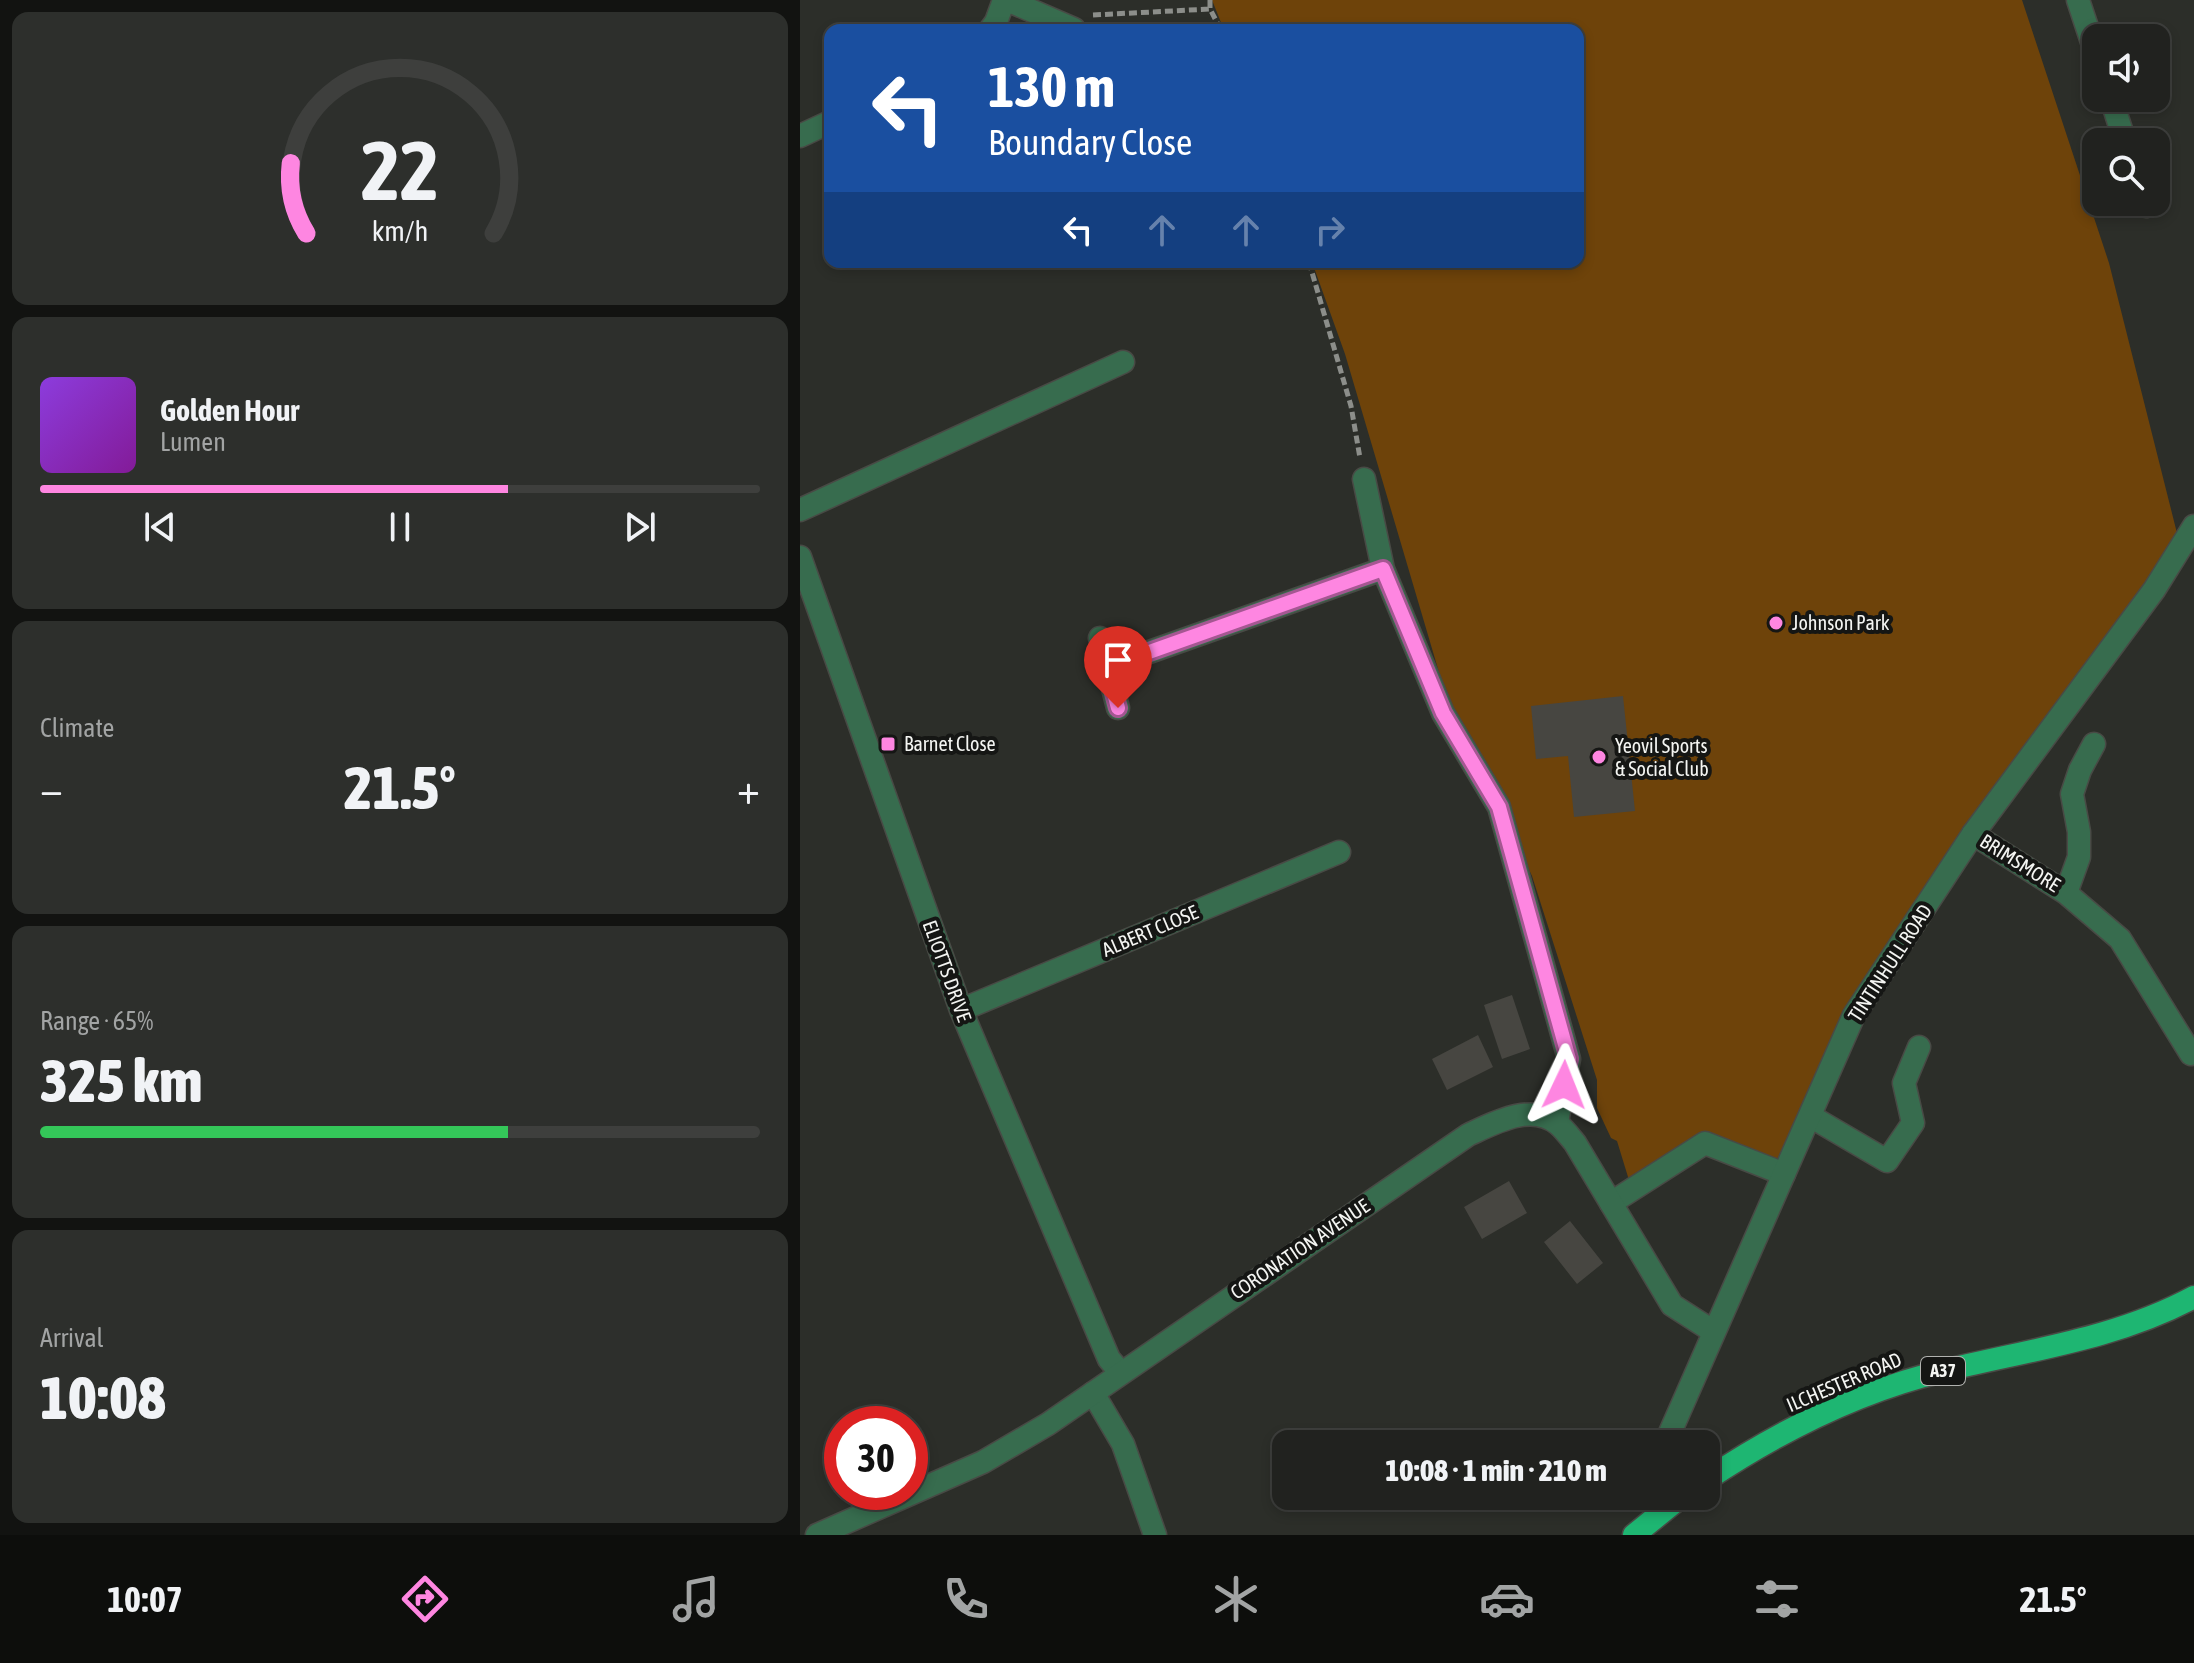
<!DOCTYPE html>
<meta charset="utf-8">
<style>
body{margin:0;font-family:"Asap Condensed",sans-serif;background:#2d2f2c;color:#f1f3f6;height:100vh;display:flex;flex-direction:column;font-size:30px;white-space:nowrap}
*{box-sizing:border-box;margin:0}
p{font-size:26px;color:#a2a4a4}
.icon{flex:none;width:44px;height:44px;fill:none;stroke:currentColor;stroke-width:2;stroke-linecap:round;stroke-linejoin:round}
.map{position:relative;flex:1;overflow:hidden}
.side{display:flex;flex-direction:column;gap:12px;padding:12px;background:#121311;width:800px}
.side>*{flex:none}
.hud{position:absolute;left:24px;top:24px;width:760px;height:244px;border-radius:16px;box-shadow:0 4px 12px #0003,0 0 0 2px #3e3f3d;background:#1a4fa0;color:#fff;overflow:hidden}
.buttons{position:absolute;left:1282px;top:24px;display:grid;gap:16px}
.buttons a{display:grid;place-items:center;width:88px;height:88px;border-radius:16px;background:#21221f;box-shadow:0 4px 12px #0003,0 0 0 2px #3e3f3d;font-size:40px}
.speed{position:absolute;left:24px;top:1406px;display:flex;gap:16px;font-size:40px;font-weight:700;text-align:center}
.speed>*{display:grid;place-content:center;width:104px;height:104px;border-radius:50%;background:#21221f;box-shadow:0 4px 12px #0003,0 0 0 2px #3e3f3d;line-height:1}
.speed .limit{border:12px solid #d22;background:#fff;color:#111}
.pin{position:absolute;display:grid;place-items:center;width:68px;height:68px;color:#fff;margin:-82px -34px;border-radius:50% 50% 50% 0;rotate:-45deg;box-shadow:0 0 8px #0007}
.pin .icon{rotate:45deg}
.me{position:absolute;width:88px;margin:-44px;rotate:2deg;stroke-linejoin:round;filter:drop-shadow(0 0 6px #0008)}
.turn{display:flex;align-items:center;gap:28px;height:168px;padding:0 32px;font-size:36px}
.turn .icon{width:104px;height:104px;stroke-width:2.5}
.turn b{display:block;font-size:56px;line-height:68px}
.lanes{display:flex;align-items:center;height:76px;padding:0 32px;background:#0003;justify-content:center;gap:40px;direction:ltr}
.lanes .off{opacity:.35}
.big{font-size:60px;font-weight:800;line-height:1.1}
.side .tile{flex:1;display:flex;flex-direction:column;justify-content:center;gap:12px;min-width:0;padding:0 28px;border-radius:16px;background:#2d2f2c}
.side .dial{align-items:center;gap:0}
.dial svg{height:208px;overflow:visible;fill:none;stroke:#3e3f3d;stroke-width:7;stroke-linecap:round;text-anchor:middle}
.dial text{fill:#f1f3f6;stroke:none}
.song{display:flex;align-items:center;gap:24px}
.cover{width:96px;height:96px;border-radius:12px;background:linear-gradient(135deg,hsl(270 70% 55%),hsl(290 70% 35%))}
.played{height:8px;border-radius:4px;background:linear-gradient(90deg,#fe86e1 65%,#3e3f3d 65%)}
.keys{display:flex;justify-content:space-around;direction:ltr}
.heat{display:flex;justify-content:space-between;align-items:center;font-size:44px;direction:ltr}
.charge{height:12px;border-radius:6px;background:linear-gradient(90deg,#34c759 65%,#3e3f3d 0)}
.trip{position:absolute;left:472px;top:1430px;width:448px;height:80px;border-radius:16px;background:#21221f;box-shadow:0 4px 12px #0003,0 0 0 2px #3e3f3d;font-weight:800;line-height:80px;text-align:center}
.dock{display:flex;height:128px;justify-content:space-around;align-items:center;background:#0d0e0c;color:#a2a4a4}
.dock .icon{width:56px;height:56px}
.dock .active{color:#fe86e1}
.dock b{font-size:36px;color:#f1f3f6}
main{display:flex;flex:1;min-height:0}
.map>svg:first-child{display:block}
.green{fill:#6e430a}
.building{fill:#474641}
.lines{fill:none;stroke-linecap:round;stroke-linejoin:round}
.minor-casing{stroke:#484a45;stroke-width:25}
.tertiary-casing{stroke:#484a45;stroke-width:25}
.trunk-casing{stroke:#484a45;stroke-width:25}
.path{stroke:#8c8e8a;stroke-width:5;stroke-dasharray:8 4;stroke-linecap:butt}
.minor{stroke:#376c4e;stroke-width:22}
.tertiary{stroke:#376c4e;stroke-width:22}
.trunk{stroke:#1eb672;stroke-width:22}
.route-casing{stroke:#a55792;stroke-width:20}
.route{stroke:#fe86e1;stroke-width:14}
.poi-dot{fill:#fe86e1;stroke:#151614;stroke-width:3}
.labels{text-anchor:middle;stroke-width:8;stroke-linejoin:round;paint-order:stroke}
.shield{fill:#151614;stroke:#b1b2af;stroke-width:2}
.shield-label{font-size:18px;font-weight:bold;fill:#f4f5f2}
.poi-label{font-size:20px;fill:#f4f5f2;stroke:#151614;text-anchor:start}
.street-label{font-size:20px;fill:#f4f5f2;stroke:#151614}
</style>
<main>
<section class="side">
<div class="tile dial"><svg viewBox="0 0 100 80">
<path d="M14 69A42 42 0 1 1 86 69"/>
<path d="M14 69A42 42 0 0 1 8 42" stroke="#fe86e1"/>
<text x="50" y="56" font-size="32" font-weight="700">22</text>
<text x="50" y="72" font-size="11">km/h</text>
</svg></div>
<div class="tile">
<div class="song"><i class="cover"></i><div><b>Golden Hour</b><p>Lumen</p></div></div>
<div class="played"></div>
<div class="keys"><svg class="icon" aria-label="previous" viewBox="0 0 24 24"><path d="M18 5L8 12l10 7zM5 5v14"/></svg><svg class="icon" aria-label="pause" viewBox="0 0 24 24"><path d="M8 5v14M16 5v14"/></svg><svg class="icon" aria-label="next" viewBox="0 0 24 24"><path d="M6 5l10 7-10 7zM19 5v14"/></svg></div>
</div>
<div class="tile"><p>Climate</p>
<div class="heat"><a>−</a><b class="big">21.5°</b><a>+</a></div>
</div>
<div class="tile"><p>Range · 65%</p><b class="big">325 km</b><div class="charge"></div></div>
<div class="tile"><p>Arrival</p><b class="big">10:08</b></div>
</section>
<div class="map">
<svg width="1394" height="1535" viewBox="0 0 1394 1535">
<rect width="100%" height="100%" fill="#2c2e29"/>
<path class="green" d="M412 0H1222L1309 263 1381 549 1054 1015 984 1174 905 1143 832 1190 817 1141 811 1138 797 1108V1080L732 876 646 696 545 354 512 262H778V30H424Z"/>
<path class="building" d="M823 696 835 811 774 817 768 756 736 759 731 706Z
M712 995 730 1049 702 1059 684 1005Z
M678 1035 693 1067 647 1090 632 1059Z
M709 1181 727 1213 682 1239 664 1207Z
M770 1221 803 1263 777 1284 744 1242Z"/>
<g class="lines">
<g class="minor-casing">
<path id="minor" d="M207 0 274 29
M1278 0 1296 54
M190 30 196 22 204 0
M1311 98 1325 142
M0 136 30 122
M1345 202 1346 206
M564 479 583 569 643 713 699 807 769 1059 757 1122
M0 510 323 362
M0 557 161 1010 309 1359 321 1373
M300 638 318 708
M307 667 583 569
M1173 834 1266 893 1320 939 1391 1054
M1266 893 1279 857V832L1272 794 1280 770 1294 744
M161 1010 539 852
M1010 1116 1087 1161 1113 1123 1104 1083 1119 1047
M811 1203 905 1143 984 1174
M293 1393 323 1444 355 1535"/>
</g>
<g class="tertiary-casing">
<path id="tertiary" d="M865 1444 1054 1015 1173 834 1354 590 1394 526
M17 1535 183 1462 248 1424 668 1135C694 1123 732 1102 758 1124 764 1129 770 1137 775 1143L872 1305 914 1332"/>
</g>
<g class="trunk-casing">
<path id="trunk" d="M906 1480C978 1432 1059 1391 1143 1371 1228 1350 1316 1339 1394 1297
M834 1535 882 1496"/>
</g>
<path class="path" d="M410 0V9L421 30
M293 15 410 9
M509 262 551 406 560 458"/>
<use href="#minor" class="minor"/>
<use href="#tertiary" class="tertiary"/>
<use href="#trunk" class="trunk"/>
</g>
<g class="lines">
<g class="route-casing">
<path id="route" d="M318 708 307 667 583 569 643 713 699 807 769 1059 764 1085"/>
</g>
<use href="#route" class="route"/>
</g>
<g class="poi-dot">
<circle cx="976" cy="623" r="8"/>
<rect x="80" y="736" width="16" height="16" rx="4"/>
<circle cx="799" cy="757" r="8"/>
</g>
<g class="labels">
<rect class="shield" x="1121" y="1357" width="44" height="28" rx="6"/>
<g class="shield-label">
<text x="1143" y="1377">A37</text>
</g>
<g class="poi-label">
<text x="992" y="630">Johnson Park</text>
<text x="104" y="751">Barnet Close</text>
<text x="815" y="753">Yeovil Sports<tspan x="815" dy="23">&amp; Social Club</tspan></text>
</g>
<g class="street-label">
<text transform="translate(1220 863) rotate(32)" y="7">BRIMSMORE</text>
<text transform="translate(350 931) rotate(-23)" y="7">ALBERT CLOSE</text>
<text transform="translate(1090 963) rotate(-57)" y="7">TINTINHULL ROAD</text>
<text transform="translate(147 971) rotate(70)" y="7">ELIOTTS DRIVE</text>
<text transform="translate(500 1249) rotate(-34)" y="7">CORONATION AVENUE</text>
<text transform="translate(1044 1382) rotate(-23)" y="7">ILCHESTER ROAD</text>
</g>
</g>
</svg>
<div class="buttons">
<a><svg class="icon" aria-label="sound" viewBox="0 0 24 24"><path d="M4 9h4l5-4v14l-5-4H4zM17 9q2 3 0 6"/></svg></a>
<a><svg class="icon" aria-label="search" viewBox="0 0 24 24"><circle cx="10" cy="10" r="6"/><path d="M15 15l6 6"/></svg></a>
</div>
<div class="speed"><div class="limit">30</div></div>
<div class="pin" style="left:318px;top:708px;background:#d93025"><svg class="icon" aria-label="arrive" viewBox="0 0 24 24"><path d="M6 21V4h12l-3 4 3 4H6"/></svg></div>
<svg class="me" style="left:764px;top:1085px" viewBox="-20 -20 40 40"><path d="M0-17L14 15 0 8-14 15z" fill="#fe86e1" stroke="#fff" stroke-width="4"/></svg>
<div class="trip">10:08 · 1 min · 210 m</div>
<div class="hud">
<div class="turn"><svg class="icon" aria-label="left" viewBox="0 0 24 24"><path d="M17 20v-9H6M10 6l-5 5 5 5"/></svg><div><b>130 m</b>Boundary Close</div></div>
<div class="lanes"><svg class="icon" aria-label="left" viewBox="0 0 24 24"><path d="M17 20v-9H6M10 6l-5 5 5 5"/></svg><svg class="icon off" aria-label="ahead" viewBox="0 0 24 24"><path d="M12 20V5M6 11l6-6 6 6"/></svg><svg class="icon off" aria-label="ahead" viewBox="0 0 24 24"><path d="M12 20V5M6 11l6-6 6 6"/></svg><svg class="icon off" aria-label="right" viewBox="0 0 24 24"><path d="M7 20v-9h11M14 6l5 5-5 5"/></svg></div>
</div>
</div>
</main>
<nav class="dock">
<b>10:07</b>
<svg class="icon active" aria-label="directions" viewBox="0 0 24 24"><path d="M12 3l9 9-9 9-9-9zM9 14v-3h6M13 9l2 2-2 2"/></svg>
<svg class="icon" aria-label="music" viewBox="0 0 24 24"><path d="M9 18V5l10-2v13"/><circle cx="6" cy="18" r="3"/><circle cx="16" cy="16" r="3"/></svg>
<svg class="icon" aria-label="phone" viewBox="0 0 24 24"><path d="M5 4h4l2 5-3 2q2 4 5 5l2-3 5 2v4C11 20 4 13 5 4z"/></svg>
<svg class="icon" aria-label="climate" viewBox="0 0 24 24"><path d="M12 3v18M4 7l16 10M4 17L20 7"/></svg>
<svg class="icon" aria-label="car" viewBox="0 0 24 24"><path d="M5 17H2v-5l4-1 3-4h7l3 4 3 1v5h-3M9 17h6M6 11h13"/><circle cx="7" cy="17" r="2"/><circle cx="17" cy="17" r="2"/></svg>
<svg class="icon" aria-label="filters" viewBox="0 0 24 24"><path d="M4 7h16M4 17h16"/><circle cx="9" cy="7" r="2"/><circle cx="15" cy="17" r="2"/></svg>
<b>21.5°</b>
</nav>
